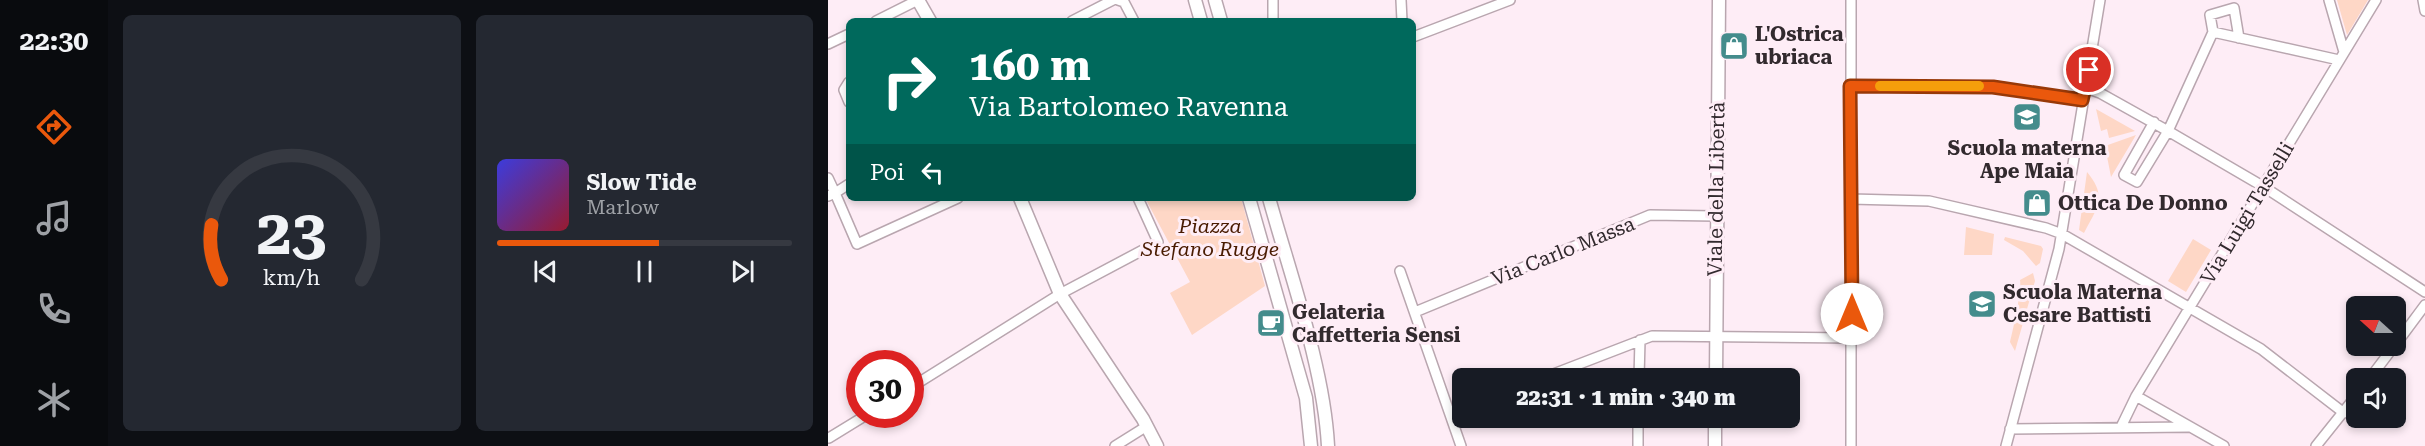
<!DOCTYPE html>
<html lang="it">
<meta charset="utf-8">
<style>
body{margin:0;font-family:"Roboto Serif",serif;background:#242831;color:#f1f3f6;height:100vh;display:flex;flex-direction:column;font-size:22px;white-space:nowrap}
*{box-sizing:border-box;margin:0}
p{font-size:20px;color:#9ea1a6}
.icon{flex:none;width:33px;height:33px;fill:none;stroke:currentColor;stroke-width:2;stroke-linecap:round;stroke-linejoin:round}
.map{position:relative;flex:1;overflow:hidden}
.sheet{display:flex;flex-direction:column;gap:15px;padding:15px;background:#0d0f14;width:720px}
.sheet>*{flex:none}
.hud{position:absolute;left:18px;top:18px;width:570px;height:183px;border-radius:9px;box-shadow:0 3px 9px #0003;background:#00695c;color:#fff;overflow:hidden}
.needle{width:39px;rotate:291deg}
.tools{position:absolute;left:1518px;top:296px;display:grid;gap:12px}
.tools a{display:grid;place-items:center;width:60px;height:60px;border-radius:9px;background:#171b24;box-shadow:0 3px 9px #0003;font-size:30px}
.speed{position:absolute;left:18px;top:350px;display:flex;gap:12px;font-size:30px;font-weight:700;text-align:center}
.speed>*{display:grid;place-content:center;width:78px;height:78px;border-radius:50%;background:#171b24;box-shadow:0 3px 9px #0003;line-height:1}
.speed .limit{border:9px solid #d22;background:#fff;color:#111}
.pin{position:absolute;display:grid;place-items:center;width:51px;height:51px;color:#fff;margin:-26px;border:3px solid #fff;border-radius:50%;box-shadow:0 2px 6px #0007}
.me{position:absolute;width:66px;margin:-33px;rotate:0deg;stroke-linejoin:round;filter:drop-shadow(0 0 4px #0008)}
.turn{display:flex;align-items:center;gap:21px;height:126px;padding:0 24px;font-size:27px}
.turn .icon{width:78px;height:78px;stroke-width:2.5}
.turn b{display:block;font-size:42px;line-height:51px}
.then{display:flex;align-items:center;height:57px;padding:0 24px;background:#0003;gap:12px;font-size:22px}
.sheet .card{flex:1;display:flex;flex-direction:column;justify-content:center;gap:9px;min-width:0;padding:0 21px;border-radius:9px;background:#242831}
.sheet .dial{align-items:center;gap:0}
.dial svg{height:156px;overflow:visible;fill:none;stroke:#363941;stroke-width:7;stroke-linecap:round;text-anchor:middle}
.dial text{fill:#f1f3f6;stroke:none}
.song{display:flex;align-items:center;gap:18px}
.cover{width:72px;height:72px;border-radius:9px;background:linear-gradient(135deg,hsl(240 70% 55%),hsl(350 70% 35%))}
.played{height:6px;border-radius:3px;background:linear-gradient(90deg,#ea580c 55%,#363941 55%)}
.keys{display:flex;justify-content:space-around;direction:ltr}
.sheet .tiles{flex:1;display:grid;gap:15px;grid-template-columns:repeat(2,1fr)}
.trip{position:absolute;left:624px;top:368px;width:348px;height:60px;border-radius:9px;background:#171b24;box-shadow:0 3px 9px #0003;font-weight:800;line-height:60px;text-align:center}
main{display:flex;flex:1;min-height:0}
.dock{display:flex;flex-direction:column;width:108px;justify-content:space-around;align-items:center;background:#090b0e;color:#9ea1a6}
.dock .icon{width:42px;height:42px}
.dock .active{color:#ea580c}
.dock b{font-size:27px;color:#f1f3f6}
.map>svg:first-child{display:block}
.green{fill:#fed7c6}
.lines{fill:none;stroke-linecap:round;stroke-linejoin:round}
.street-casing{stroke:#b9a6af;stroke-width:12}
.secondary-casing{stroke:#b9a6af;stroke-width:15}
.street{stroke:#fff;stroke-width:9}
.secondary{stroke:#fff;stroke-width:12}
.route-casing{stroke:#983908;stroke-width:15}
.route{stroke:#ea580c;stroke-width:10}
.slow{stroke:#f59e0b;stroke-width:10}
.labels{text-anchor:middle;stroke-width:6;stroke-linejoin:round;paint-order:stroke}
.poi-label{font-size:20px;font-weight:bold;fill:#322a2e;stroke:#feedf6;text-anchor:start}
.street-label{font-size:20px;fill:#322a2e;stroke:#feedf6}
.park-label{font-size:20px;font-style:italic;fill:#491b01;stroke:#feedf6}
</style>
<main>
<nav class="dock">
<b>22:30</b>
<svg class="icon active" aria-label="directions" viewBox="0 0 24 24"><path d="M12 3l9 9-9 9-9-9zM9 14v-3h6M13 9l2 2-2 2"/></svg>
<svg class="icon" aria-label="music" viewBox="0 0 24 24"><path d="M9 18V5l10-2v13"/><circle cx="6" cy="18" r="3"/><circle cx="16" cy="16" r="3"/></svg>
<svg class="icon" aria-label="phone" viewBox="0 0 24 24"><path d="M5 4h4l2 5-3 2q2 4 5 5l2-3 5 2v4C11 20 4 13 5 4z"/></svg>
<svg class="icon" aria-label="climate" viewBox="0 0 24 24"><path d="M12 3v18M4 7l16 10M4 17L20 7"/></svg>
</nav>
<section class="sheet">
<div class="tiles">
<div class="card dial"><svg viewBox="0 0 100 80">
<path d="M14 69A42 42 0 1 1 86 69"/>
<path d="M14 69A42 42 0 0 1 9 41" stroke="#ea580c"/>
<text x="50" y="56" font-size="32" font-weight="700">23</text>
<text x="50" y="72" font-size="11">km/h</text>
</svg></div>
<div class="card">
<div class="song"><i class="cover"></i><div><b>Slow Tide</b><p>Marlow</p></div></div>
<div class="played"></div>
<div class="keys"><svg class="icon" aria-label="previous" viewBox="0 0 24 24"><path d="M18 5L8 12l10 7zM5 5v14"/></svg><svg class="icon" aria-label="pause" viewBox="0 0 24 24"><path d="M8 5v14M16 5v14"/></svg><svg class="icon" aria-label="next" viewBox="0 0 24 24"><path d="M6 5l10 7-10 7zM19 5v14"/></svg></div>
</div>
</div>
</section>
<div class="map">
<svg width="1597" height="446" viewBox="0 0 1597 446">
<rect width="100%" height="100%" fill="#feedf6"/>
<path class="green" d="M1509 0H1540L1519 35Z
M1268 109 1307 131 1281 138 1279 129 1273 131Z
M1308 135 1283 177 1277 146Z
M1259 172C1280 197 1269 208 1256 233L1251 230Z
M317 198H413L437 286 364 335 342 293 362 282Z
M1138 227 1166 234 1164 255H1136Z
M1177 237 1213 246 1215 249 1212 263 1208 266 1195 251 1176 240Z
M1365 239 1383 250 1358 292 1340 281Z
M1205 273 1207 281 1187 351 1182 342C1185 330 1194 290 1192 280Z"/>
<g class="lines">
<g class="street-casing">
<path id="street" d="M290 0 296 2 306 21
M445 0V21
M573 0 574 21
M1501 0 1516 52
M1595 0 1597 11
M48 21 90 0
M244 21 285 0
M1385 32 1382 15 1406 8 1411 38
M585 37 682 0
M0 44 21 34
M21 82 16 90 21 102
M1022 86H1165L1254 101
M1258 88 1272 93 1340 131 1436 187 1597 292
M1326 122 1296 175 1309 182 1340 131 1385 32 1511 60
M0 178 7 193 21 184
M0 196 7 193 29 244 130 198
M1023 199 1101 201 1218 228 1234 234 1433 349 1516 413
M572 271 633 446
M587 312 822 215 887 216
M1568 344 1597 305
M715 378 824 336 1024 338
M811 378 812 340
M1542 378 1567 345
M82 388 232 294 330 242 310 198
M1308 396 1396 446
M623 414 634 410
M1293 427 1308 396 1548 0
M1182 429 1361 427
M1 438 40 414
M287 446 319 426
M810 446V417
M1023 446V0
M1178 446 1231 249 1272 0
M1488 446 1528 396"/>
</g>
<g class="secondary-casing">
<path id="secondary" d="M90 0 102 21
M367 0 373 21
M387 0 393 21
M192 198 232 294 315 419 329 446
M421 198 478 398 483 446
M441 198C462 274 496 368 500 446
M888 378 891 0
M887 446V417"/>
</g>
<use href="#street" class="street"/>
<use href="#secondary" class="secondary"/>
</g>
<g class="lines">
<g class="route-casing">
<path id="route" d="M1024 314 1022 86 1165 87 1254 100 1261 70"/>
</g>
<use href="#route" class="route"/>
<path class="slow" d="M1052 86H1151"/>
</g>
<defs>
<g id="shop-square" transform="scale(1.5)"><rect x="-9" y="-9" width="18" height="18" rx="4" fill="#448c8c" stroke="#feedf6"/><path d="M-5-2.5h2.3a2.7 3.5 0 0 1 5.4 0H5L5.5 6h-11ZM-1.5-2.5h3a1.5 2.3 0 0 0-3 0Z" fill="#fff"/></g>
<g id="school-square" transform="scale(1.5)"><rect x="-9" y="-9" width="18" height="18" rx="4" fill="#448c8c" stroke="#feedf6"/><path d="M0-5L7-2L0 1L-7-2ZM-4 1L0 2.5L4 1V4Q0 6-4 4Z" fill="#fff"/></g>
<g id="cafe-square" transform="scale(1.5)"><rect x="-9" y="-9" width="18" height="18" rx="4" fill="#448c8c" stroke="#feedf6"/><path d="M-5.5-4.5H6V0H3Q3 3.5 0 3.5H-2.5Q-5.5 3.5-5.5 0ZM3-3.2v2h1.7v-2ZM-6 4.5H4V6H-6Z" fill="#fff"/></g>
</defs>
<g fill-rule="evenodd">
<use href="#shop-square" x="906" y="46"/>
<use href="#school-square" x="1199" y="117"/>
<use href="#shop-square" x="1209" y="203"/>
<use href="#school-square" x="1154" y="304"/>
<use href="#cafe-square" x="443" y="323"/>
</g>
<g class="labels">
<g class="poi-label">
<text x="927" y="41">L'Ostrica<tspan x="927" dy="23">ubriaca</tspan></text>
<text x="1199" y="155" text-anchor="middle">Scuola materna<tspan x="1199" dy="23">Ape Maia</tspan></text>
<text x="1230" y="210">Ottica De Donno</text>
<text x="1175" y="299">Scuola Materna<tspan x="1175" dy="23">Cesare Battisti</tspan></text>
<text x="464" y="319">Gelateria<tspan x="464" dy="23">Caffetteria Sensi</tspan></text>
</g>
<g class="street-label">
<text transform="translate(888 189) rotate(-89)" y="7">Viale della Libertà</text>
<text transform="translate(1419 213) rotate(-59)" y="7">Via Luigi Tasselli</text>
<text transform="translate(735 251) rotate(-22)" y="7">Via Carlo Massa</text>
</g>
<g class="park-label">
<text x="382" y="233">Piazza<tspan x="382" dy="23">Stefano Rugge</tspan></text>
</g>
</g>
</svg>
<div class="tools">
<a><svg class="needle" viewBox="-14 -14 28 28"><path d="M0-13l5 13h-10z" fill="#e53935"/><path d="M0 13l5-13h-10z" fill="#9ea1a6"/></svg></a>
<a><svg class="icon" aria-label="sound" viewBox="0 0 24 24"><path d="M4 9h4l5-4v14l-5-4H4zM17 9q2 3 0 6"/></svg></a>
</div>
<div class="speed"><div class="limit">30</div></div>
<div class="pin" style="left:1261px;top:70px;background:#d93025"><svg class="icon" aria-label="arrive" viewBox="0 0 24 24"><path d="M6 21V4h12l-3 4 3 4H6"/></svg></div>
<svg class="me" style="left:1024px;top:314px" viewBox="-20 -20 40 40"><circle r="19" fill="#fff"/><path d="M0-13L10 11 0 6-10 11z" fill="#ea580c"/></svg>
<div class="trip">22:31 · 1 min · 340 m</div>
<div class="hud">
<div class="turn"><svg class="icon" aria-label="right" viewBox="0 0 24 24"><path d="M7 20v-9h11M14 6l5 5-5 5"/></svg><div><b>160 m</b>Via Bartolomeo Ravenna</div></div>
<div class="then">Poi<svg class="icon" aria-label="left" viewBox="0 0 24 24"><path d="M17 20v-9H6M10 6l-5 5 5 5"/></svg></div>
</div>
</div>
</main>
